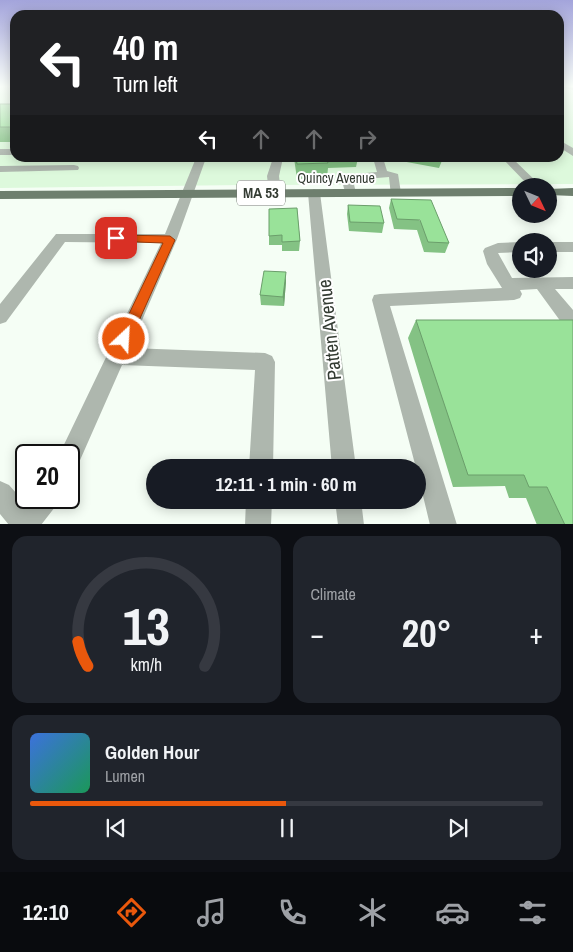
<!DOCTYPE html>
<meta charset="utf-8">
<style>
body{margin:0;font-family:"Archivo Narrow",sans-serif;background:#20242c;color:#f1f3f6;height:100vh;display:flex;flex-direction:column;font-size:19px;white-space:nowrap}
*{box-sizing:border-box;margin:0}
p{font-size:16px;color:#9ea1a6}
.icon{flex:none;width:28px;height:28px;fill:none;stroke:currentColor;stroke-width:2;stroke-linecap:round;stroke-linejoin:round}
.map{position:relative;height:524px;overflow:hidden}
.side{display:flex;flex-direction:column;gap:12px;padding:12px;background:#0d0f14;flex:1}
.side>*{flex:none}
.guide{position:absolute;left:10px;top:10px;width:554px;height:152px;border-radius:15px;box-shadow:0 2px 12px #0003;background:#202124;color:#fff;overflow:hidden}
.needle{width:32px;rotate:133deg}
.tools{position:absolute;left:512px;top:178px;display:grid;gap:10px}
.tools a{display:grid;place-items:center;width:45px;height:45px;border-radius:50%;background:#171b24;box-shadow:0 2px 12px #0003;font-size:25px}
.speed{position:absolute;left:15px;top:444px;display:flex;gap:10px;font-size:25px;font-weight:700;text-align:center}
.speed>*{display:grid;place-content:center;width:65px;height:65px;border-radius:50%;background:#171b24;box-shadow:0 2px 12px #0003;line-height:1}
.speed .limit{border:2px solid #111;border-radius:8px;background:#fff;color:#111}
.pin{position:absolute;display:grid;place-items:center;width:42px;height:42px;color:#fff;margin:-21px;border-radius:10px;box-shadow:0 2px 8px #0006}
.me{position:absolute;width:55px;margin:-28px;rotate:25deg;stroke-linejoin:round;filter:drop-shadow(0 0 4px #0008)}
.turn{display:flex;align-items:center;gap:18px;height:105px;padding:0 20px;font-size:22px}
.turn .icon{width:65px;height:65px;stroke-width:2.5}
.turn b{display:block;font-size:35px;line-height:42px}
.lanes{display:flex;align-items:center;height:48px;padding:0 20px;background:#0003;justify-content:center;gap:25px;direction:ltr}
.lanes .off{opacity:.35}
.big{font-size:38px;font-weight:700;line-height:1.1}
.side .card{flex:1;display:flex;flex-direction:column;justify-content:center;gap:8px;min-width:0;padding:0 18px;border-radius:15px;background:#20242c}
.side .dial{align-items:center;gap:0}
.dial svg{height:130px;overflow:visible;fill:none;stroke:#363941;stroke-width:7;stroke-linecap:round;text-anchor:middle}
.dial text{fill:#f1f3f6;stroke:none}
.song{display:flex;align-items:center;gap:15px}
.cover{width:60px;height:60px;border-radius:8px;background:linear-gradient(135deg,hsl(220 70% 55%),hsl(150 70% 35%))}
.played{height:5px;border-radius:2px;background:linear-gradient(90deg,#ea580c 50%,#363941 50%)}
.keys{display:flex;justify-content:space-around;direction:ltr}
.heat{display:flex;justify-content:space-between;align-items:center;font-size:28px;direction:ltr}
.side .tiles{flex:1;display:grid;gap:12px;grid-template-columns:1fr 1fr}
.card:last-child{grid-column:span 2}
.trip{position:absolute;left:146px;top:459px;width:280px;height:50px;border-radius:25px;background:#171b24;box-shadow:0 2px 12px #0003;font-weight:700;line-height:50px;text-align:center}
.tabs{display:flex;height:80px;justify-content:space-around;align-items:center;background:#090b0e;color:#9ea1a6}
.tabs .icon{width:35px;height:35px}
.tabs .active{color:#ea580c}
.tabs b{font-size:22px;color:#f1f3f6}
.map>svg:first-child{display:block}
.built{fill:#ddf9dc}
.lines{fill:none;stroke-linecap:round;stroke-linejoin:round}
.minor{fill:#aeb7ae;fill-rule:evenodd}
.major{fill:#6e7f6e;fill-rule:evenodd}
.wall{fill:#84c284}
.shaded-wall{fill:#6b9e6b}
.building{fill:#99e299;stroke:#6b9e6b}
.route{fill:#ea580c;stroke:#983908}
.labels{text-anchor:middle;stroke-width:4;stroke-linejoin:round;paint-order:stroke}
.far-street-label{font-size:14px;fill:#333b32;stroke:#fff}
.shield{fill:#fff;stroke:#707670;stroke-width:1}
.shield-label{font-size:15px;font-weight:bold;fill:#333b32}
.near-street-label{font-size:19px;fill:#333b32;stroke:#fff}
</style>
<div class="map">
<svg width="573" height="525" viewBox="0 0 573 525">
<rect width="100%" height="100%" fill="#f5fef5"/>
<path class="built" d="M0 87H15V158H559V89L573 90V184L242 185 0 188Z"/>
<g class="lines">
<path class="minor" d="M561 87H573V90Z
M559 140 573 148V156L559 147Z
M0 149H15V155H0Z
M196 158H206L177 239 130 348 265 353 272 356 275 362 273 468H249L255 370 122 365 77 467 69 471V455H59L161 243 65 242 6 322 0 324V304L56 234H165Z
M273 158H283L279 176 281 193 275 197 269 193 267 176Z
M373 158H383L387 171 398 174 401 193 399 196H391L389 177 353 180 356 193 354 196H346L341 177 343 175 377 172Z
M502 158H512L541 186H529Z
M74 165 78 166 79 168 78 170 0 172V166Z
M314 189 320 193 356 468H332L308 193Z
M521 242V252L498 253 512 278 573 277V289H555L573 310V324L561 322 537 289 520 290 522 294 520 298 514 300 390 306 457 525H430L418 475V468H416L372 300 374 295 380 294 502 288 487 264 483 251 485 248 498 243Z
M549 242H573V252H549Z
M0 481 9 485 25 503 30 498H59L55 507 41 525H9L0 514Z
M246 500H272L271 525H245Z
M335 500H361L364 525H338Z"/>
<path class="major" d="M521 188V196L0 199V191Z
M573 188V196L549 195V189Z"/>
</g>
<path class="wall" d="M0 104H15V142H0Z
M294 158H358L356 167 328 168 327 178 297 179Z
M385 158H443L439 168Z
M523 158H558L556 160 527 161Z
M391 199 449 243 445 253 424 252 417 230 394 229 389 208Z
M348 205 384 223 382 233 349 231 347 214Z
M297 208 300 241 299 251H282V245H269V236Z
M286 281 284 306 261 305 260 295Z
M416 320H573V525H537L526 498H509L505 486 453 487 408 338Z"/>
<path class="shaded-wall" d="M15 125V134L11 127Z
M286 272V281L284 306 283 297Z"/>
<path class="building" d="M0 104H15V125L11 127H0Z
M296 158H326L328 163 297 164Z
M391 199 431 200 449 243 428 242 420 220 397 219Z
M348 205 380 206 384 223 350 222Z
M297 208 300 241 282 242V235L269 236V209Z
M264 271 286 272 283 297 260 295Z
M416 320H573V525H565L547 487H529L524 475H468Z"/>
<linearGradient id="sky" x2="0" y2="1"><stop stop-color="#a3a4db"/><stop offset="0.54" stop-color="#fafffa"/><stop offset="1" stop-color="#fafffa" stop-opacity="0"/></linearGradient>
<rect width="573" height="160" fill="url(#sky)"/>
<path class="route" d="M116 235 170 236 175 240 129 343 124 345 119 343 117 339 163 243 112 241 110 238 112 236Z"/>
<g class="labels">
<g class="far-street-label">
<text x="336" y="183">Quincy Avenue</text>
</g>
<rect class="shield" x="237" y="180.5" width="48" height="25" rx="4"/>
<g class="shield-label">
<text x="261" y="198">MA 53</text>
</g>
<g class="near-street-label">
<text transform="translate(329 330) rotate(-96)" y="7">Patten Avenue</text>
</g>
</g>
</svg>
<div class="tools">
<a><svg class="needle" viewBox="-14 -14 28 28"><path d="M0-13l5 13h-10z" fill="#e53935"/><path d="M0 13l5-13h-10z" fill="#9ea1a6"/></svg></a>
<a><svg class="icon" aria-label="sound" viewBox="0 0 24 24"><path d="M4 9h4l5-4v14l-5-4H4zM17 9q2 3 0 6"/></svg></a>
</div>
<div class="speed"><div class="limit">20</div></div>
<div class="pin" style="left:116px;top:238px;background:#d93025"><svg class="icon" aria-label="arrive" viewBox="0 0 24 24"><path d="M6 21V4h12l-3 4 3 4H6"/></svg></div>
<svg class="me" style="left:124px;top:339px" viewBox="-20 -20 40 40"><circle r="17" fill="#ea580c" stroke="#fff" stroke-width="3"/><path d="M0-11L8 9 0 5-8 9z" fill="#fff"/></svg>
<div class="trip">12:11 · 1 min · 60 m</div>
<div class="guide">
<div class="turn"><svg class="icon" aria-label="left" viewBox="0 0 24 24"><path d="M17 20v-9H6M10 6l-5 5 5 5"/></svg><div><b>40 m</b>Turn left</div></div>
<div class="lanes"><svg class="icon" aria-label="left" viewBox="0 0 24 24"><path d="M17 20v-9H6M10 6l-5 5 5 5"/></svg><svg class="icon off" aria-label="ahead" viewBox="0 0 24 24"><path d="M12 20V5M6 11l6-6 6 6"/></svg><svg class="icon off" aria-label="ahead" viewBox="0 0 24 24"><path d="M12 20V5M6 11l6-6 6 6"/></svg><svg class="icon off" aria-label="right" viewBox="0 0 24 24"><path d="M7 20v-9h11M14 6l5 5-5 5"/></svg></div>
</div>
</div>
<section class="side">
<div class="tiles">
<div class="card dial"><svg viewBox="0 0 100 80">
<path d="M14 69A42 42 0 1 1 86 69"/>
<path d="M14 69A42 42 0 0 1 8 54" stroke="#ea580c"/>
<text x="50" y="56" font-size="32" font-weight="700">13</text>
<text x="50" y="72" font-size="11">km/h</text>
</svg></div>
<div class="card"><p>Climate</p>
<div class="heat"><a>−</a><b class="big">20°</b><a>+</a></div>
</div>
<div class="card">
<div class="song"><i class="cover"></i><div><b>Golden Hour</b><p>Lumen</p></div></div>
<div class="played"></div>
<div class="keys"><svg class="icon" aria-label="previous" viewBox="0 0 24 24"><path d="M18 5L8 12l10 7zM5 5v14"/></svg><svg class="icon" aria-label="pause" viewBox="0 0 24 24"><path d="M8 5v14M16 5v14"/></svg><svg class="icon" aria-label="next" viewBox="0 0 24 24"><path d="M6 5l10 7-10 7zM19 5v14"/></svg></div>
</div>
</div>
</section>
<nav class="tabs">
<b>12:10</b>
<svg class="icon active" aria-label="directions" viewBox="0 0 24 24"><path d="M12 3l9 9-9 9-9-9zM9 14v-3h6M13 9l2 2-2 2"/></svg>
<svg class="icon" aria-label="music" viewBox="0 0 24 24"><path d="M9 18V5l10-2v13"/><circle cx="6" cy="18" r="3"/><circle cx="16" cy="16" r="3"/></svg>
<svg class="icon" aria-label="phone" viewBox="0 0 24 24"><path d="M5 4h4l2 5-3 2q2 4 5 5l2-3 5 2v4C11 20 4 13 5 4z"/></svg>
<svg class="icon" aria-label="climate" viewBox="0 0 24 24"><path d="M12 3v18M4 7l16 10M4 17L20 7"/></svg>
<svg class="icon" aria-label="car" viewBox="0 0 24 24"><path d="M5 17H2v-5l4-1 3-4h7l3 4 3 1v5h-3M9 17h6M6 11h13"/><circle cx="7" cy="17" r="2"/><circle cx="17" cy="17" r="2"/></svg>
<svg class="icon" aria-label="filters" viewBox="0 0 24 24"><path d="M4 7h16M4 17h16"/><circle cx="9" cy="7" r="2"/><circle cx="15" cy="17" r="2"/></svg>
</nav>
